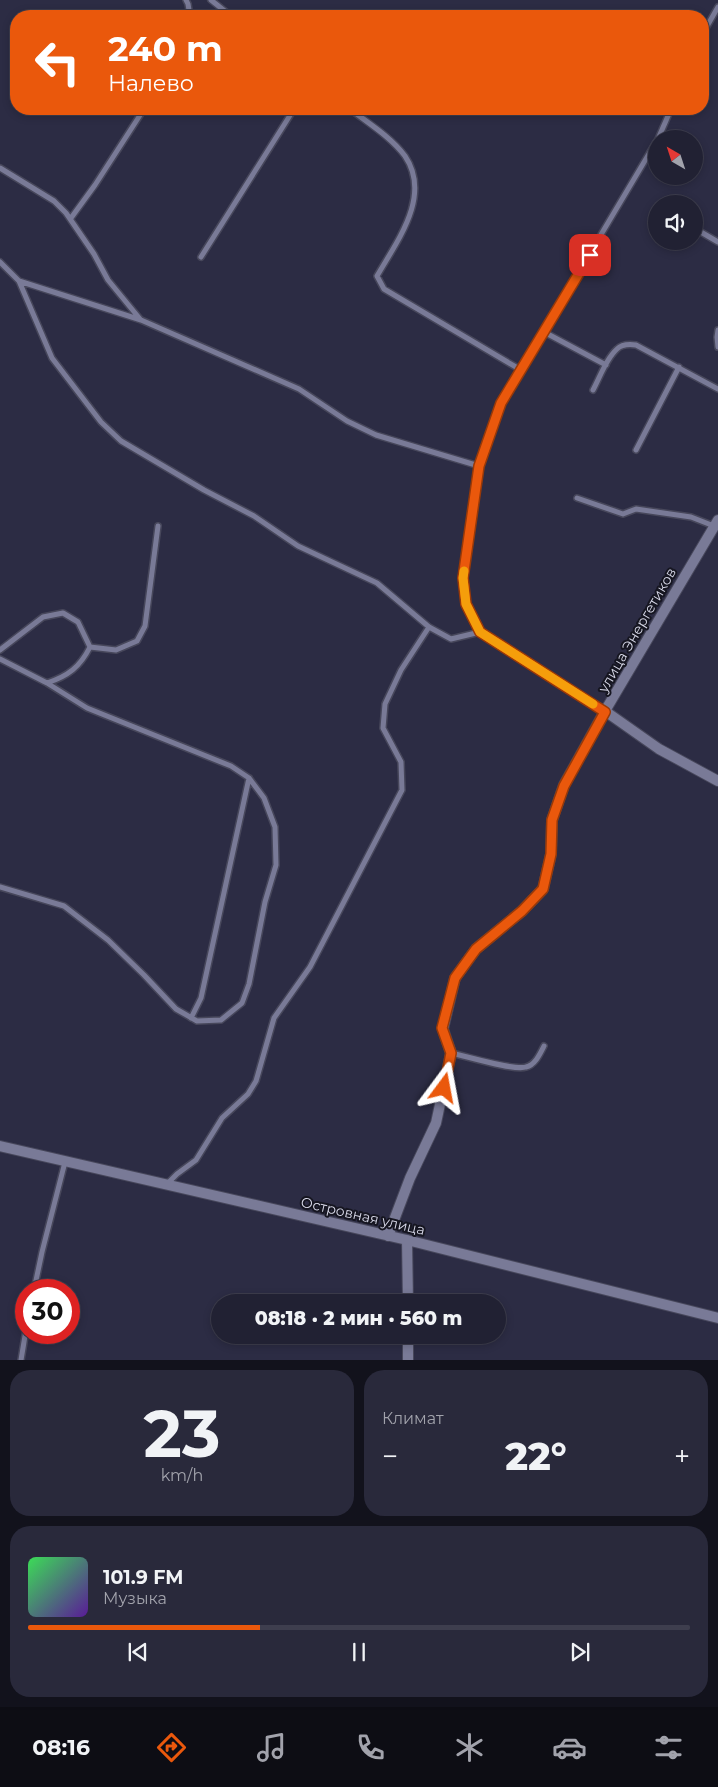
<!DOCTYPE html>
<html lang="ru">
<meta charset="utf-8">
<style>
body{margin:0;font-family:Montserrat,sans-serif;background:#29293b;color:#f1f3f6;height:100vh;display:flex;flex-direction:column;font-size:19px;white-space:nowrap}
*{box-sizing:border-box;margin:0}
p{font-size:16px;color:#a2a3ac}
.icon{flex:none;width:28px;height:28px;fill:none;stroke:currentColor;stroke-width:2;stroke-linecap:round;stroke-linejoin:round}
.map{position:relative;height:1360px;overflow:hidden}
.drawer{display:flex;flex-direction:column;gap:10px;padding:10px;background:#12121c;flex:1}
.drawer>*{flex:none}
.top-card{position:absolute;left:10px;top:10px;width:699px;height:105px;border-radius:20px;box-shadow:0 2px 8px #0003,0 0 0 1px #3e3e4e;background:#ea580c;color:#fff;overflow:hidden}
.needle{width:32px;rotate:321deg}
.fabs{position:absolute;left:648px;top:130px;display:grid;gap:10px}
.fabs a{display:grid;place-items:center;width:55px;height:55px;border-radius:50%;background:#212133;box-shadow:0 2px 8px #0003,0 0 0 1px #3e3e4e;font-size:25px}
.speed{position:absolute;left:15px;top:1279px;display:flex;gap:10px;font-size:25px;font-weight:700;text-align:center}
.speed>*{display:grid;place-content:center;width:65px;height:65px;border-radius:50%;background:#212133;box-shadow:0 2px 8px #0003,0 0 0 1px #3e3e4e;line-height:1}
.speed .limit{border:8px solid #d22;background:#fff;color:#111}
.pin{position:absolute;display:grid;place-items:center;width:42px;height:42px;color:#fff;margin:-21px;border-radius:10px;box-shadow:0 2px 8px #0006}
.me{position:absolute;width:55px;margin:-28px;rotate:13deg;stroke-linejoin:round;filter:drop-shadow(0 0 4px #0008)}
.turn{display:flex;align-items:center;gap:18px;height:105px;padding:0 15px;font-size:22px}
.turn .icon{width:65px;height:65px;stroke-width:2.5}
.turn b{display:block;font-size:35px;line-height:42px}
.big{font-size:38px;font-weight:800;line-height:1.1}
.drawer .card{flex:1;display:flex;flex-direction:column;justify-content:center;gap:8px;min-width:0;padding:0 18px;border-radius:20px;background:#29293b}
.drawer .dial{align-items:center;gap:0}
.dial b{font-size:65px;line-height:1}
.song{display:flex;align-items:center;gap:15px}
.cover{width:60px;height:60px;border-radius:8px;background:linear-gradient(135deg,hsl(130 70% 55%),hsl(270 70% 35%))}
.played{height:5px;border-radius:2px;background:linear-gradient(90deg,#ea580c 35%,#3e3e4e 35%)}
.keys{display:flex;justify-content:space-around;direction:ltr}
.heat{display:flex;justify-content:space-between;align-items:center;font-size:28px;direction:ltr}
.drawer .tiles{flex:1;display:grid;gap:10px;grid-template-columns:1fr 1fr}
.card:last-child{grid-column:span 2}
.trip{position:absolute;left:211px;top:1294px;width:295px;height:50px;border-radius:25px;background:#212133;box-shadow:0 2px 8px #0003,0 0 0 1px #3e3e4e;font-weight:800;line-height:50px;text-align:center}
.dock{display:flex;height:80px;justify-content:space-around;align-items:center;background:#0d0d14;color:#a2a3ac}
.dock .icon{width:35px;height:35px}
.dock .on{color:#ea580c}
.dock b{font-size:22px;color:#f1f3f6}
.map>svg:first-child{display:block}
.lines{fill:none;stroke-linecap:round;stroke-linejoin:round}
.lane-casing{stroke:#47475b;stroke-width:8}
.street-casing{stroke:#47475b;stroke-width:12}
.lane{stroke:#797a97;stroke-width:5}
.street{stroke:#797a97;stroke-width:10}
.route-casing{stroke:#983908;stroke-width:12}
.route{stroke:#ea580c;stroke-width:9}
.slow{stroke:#f59e0b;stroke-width:9}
.labels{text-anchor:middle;stroke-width:4;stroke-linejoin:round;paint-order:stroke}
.street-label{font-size:14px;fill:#d7d8e8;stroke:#161621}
</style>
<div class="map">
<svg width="718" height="1360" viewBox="0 0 718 1360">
<rect width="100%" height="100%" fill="#2c2c44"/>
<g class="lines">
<g class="lane-casing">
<path id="lane" d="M186 0 188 4 190 16
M211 0 231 16
M702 35 718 7
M350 109C368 123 391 137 405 156 432 196 397 241 377 276L384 289 521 370
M658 139 671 109
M0 168 54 201 66 213 94 254 108 280 140 319
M71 218 95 185 144 109
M694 228 718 242
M201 257 294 109
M0 262 19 281 52 358 101 422 121 441 204 490 254 516 298 546 377 583 429 627 451 639 480 632
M19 281 141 320 299 389 347 421 376 435 479 466
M718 330 717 337 718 347
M544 332 606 365
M593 390C600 377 606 359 617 349 622 344 629 344 636 345L718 389
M636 450 679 367
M577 498 623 514 636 509 691 517 714 526
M0 650 43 617 63 613 78 622 90 647
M0 659 47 683 87 708 231 766 249 778 264 798 275 827 276 865 265 902 249 984 242 1003 221 1020 197 1021 176 1009 144 975 108 940 64 906 0 887
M47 683C68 676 80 667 90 647L116 650 137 641 145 626 158 526
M605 711 480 632 466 604 463 578 479 466 501 403 656 142
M191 1018 201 998 249 778
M451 1053C466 1056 514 1071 526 1067 535 1065 540 1054 544 1046
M167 1184 177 1174 196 1160 222 1118 248 1094 256 1081 274 1018 310 967 402 790 401 762 383 728 385 704 401 670 429 627
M34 1290 42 1252 65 1162
M21 1360 26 1330"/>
</g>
<g class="street-casing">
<path id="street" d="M605 711 659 749 718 781
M0 1146 407 1240 718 1318
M388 1236 410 1178 436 1123 451 1053 443 1029 455 978 476 949 522 911 543 889 551 854 552 820 564 785 605 711 718 520
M407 1240 408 1302
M408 1360V1335"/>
</g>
<use href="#lane" class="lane"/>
<use href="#street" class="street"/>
</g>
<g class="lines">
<g class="route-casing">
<path id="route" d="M444 1088 451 1053 442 1028 455 978 476 949 522 911 543 889 551 854 552 820 564 786 605 712 480 632 466 604 463 578 479 466 501 403 590 255"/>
</g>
<use href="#route" class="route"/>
<path class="slow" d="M464 571 463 578 466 604 480 632 593 704"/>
</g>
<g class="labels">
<g class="street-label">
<text transform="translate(637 630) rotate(-60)" y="5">улица Энергетиков</text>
<text transform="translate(363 1216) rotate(13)" y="5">Островная улица</text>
</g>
</g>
</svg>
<div class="fabs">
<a><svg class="needle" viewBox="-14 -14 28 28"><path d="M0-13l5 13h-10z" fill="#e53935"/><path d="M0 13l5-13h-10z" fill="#a2a3ac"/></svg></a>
<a><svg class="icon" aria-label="sound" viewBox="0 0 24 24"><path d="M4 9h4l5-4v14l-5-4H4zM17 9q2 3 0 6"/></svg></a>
</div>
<div class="speed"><div class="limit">30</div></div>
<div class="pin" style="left:590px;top:255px;background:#d93025"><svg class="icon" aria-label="arrive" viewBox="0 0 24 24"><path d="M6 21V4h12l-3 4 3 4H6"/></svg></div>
<svg class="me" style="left:444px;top:1088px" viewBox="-20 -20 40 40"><path d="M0-17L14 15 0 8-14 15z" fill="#ea580c" stroke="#fff" stroke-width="4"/></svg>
<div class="trip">08:18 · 2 мин · 560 m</div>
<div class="top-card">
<div class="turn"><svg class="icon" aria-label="left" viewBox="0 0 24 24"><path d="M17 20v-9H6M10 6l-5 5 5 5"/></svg><div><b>240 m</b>Налево</div></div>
</div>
</div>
<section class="drawer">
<div class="tiles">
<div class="card dial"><b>23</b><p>km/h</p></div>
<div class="card"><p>Климат</p>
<div class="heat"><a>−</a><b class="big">22°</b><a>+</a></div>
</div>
<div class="card">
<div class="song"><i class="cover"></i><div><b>101.9 FM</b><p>Музыка</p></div></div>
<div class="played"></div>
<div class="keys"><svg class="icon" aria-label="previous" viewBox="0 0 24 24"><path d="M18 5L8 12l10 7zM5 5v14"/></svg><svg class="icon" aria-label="pause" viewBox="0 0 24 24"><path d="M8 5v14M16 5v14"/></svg><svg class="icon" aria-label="next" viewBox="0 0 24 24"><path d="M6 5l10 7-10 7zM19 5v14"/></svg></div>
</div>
</div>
</section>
<nav class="dock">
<b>08:16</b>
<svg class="icon on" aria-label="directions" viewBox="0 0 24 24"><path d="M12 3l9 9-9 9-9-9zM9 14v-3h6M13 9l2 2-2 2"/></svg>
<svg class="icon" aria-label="music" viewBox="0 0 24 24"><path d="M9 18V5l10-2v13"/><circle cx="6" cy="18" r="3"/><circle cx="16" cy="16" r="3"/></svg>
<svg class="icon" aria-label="phone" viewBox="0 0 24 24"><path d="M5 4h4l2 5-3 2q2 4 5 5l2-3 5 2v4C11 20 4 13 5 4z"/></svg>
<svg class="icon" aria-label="climate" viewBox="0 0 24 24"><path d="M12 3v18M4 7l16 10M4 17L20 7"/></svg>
<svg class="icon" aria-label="car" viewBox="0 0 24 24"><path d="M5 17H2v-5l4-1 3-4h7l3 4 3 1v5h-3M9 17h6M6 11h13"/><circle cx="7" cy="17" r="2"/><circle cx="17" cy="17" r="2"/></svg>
<svg class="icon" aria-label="filters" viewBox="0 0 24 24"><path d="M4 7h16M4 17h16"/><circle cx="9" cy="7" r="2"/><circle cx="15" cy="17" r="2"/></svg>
</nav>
